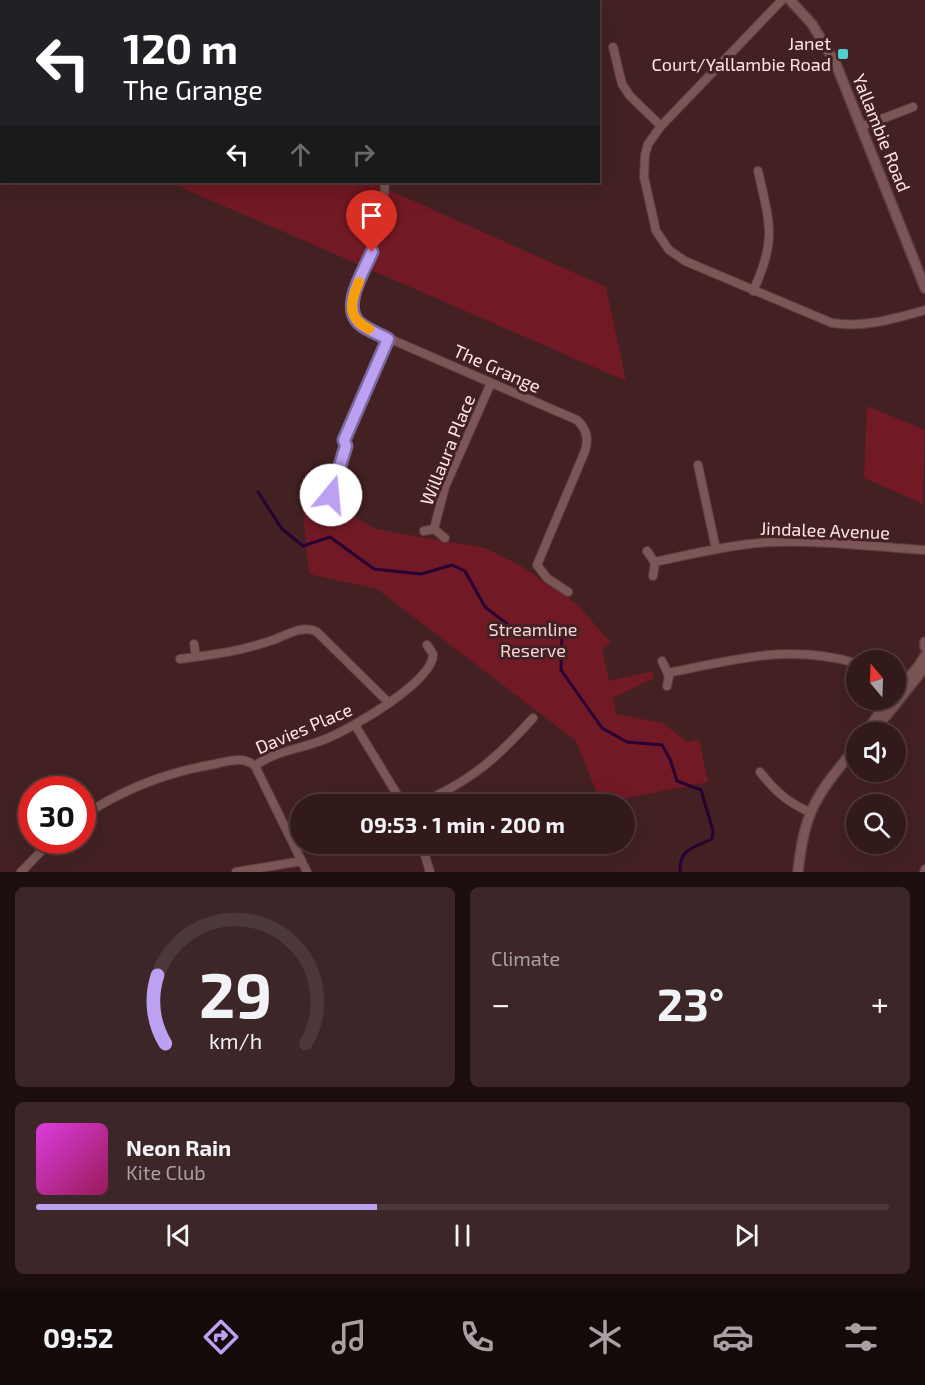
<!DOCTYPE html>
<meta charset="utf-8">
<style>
body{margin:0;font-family:"Exo 2",sans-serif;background:#3d2627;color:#f1f3f6;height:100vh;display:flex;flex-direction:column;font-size:22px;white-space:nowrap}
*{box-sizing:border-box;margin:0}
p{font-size:20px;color:#a8a0a2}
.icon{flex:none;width:33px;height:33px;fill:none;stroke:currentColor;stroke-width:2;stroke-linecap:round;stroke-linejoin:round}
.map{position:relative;height:872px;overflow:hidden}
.panel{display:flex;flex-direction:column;gap:15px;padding:15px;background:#1c0e0e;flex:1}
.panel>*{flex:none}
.guide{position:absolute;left:0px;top:0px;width:600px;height:183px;box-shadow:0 6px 24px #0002,0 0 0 2px #4d3839;background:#202124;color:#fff;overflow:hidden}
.needle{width:39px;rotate:341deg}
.buttons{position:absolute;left:846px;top:650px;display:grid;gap:12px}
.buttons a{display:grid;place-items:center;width:60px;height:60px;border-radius:50%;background:#32191a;box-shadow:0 6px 24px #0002,0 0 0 2px #4d3839;font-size:30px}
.speed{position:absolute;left:18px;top:776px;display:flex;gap:12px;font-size:30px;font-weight:700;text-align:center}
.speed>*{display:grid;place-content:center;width:78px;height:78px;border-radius:50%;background:#32191a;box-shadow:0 6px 24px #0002,0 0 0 2px #4d3839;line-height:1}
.speed .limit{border:9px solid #d22;background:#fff;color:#111}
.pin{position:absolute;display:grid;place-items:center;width:51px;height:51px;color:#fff;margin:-62px -26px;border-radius:50% 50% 50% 0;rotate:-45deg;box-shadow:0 0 6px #0007}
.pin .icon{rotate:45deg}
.me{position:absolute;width:66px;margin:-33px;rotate:17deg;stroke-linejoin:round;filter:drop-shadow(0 0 4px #0008)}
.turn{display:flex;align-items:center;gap:21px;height:126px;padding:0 24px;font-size:27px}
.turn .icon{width:78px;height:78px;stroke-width:2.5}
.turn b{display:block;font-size:42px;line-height:51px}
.lanes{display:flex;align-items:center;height:57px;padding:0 24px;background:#0003;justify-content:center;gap:30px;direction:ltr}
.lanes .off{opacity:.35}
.big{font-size:45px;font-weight:700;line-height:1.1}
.panel .tile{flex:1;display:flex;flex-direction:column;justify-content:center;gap:9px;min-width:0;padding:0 21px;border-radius:9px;background:#3d2627}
.panel .dial{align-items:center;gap:0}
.dial svg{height:156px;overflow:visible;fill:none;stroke:#4d3839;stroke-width:7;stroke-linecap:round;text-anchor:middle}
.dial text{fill:#f1f3f6;stroke:none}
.song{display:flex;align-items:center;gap:18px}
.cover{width:72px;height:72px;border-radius:9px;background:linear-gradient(135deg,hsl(300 70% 55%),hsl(330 70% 35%))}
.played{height:6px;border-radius:3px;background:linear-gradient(90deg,#bca0f2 40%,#4d3839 40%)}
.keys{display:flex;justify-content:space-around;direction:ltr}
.heat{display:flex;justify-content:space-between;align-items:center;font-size:33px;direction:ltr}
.panel .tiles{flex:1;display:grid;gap:15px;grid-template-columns:1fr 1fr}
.tile:last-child{grid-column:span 2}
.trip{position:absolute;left:290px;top:794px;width:345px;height:60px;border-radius:30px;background:#32191a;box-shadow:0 6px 24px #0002,0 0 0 2px #4d3839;font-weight:700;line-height:60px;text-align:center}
.dock{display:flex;height:96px;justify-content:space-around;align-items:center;background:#140a0a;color:#a8a0a2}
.dock .icon{width:42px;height:42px}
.dock .current{color:#bca0f2}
.dock b{font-size:27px;color:#f1f3f6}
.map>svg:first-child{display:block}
.green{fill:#711924}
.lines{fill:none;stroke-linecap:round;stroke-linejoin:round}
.stream{stroke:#290034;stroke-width:3}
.minor-casing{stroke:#5b3e3f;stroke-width:10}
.tertiary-casing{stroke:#5b3e3f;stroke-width:12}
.minor{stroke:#7c5656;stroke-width:8}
.tertiary{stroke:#7c5656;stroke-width:9}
.route-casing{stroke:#7a689d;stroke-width:15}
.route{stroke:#bca0f2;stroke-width:10}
.slow{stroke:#f59e0b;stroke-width:10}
.poi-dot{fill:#51ccd1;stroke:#432122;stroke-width:2}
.labels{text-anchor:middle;stroke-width:6;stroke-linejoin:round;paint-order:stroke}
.poi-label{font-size:18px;fill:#fde5e5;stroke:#432122;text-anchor:end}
.street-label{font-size:18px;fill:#fde5e5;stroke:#432122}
.park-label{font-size:18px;fill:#f2d5d4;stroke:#432122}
</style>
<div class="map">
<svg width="925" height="872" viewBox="0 0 925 872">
<rect width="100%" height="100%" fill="#432122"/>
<path class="green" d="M169 182H371L606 287 626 381Z
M867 406 925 430 923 504 864 478Z
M300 483 375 529 485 548 521 566 578 605 611 643 602 649 609 681 653 671 654 678 613 698 616 714 663 723 687 742 699 739 708 782 601 803 576 741 377 589 309 574Z"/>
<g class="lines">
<path class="stream" d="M258 492 282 529 303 546 330 537 374 569 421 574 452 565 465 571 485 607 519 633 557 625 562 631 561 670 602 728 627 742 662 745 670 759 677 781 701 790 713 831 712 839C693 848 679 849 680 872"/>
<g class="minor-casing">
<path id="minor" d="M402 0V2
M782 0 661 126 648 144 645 155 644 177 656 231 669 250 685 261 832 323C865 328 893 319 925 310
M408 2V0
M613 47 622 84 630 96 661 126
M861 127 913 107
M385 182 384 198 378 232 352 301C352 313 356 321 365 328L577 420C587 429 589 439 585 451L537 565 547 578 568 592
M753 291C777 240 770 224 758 171
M698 465 716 549
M331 495 346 446 344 440 388 339
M434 529 445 487 491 383
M424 531 434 529 445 538
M647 551 655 563 653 576
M654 562C693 554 733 544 773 542 823 540 875 547 925 550
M194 644 196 657
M180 659C212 655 242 651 273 640 287 635 303 624 317 632L389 703
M662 661 669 676 667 686
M668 673C736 659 788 644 856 663
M355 725 403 804
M255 766C276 750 303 749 328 738 352 728 434 681 433 654L427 645
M760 772C775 791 788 803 810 812
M418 804C470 782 496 759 533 718
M82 817C122 789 168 772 215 764 229 761 244 756 255 766L307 872
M421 843 430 872
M21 872 52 840
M236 872 302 861
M924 872 925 869"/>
</g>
<g class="tertiary-casing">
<path id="tertiary" d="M790 0 812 24 836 64 925 288
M232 2 237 0
M248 2 263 0
M0 42H2
M0 52 2 51
M925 642V647
M896 691 918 667 925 656
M871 725 889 699
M870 732 887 715 925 667
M798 872C800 852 803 831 811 812 821 788 840 767 856 747"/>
</g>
<use href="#minor" class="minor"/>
<use href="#tertiary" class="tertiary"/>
</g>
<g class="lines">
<g class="route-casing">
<path id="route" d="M331 495 346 446 344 440 388 339C379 334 367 330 359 323 341 306 364 271 372 252"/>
</g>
<use href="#route" class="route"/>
<path class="slow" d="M359 282C350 302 346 317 369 329"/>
</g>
<rect class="poi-dot" x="837" y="48" width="12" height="12" rx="3"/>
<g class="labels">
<g class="poi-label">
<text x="831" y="50">Janet<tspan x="831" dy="21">Court/Yallambie Road</tspan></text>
</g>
<g class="street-label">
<text transform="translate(881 133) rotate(68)" y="6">Yallambie Road</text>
<text transform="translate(497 369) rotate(24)" y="6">The Grange</text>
<text transform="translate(448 450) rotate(-68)" y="6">Willaura Place</text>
<text transform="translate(825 531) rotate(2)" y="6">Jindalee Avenue</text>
<text transform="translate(304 729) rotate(-23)" y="6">Davies Place</text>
</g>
<g class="park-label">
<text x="533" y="636">Streamline<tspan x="533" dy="21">Reserve</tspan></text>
</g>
</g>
</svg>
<div class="buttons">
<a><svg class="needle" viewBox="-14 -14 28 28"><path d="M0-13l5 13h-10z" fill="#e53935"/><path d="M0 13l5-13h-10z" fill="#a8a0a2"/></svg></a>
<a><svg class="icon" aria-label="sound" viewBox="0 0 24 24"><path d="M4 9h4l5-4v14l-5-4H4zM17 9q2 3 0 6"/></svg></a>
<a><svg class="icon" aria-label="search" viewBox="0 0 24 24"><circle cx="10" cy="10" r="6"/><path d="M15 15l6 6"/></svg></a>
</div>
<div class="speed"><div class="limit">30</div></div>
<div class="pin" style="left:372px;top:252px;background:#d93025"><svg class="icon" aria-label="arrive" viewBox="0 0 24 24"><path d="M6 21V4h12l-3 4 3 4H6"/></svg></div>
<svg class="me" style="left:331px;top:495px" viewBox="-20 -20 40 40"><circle r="19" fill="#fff"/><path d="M0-13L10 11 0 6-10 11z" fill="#bca0f2"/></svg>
<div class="trip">09:53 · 1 min · 200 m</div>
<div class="guide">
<div class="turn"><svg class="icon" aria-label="left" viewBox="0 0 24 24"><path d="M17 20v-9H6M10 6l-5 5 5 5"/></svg><div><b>120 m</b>The Grange</div></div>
<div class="lanes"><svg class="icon" aria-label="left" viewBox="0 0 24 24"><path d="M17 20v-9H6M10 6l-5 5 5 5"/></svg><svg class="icon off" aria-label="ahead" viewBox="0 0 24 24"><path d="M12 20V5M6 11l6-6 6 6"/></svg><svg class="icon off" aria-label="right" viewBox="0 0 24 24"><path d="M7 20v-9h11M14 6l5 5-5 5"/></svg></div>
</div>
</div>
<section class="panel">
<div class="tiles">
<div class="tile dial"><svg viewBox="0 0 100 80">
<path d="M14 69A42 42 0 1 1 86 69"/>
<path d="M14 69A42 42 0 0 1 10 34" stroke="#bca0f2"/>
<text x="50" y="56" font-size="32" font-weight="700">29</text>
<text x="50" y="72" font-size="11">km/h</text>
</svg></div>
<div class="tile"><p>Climate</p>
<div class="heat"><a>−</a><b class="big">23°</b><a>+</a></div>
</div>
<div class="tile">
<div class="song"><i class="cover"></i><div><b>Neon Rain</b><p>Kite Club</p></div></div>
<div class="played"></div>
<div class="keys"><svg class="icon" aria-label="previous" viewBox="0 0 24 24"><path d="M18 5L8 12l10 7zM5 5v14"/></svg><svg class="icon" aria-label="pause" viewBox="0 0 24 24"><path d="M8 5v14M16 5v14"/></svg><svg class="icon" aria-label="next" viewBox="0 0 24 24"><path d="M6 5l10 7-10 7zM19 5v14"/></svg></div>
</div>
</div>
</section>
<nav class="dock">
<b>09:52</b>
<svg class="icon current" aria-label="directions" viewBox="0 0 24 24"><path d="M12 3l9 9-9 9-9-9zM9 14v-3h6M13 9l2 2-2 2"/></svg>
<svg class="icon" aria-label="music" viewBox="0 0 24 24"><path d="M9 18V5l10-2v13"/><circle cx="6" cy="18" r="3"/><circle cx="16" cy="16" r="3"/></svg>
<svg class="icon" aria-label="phone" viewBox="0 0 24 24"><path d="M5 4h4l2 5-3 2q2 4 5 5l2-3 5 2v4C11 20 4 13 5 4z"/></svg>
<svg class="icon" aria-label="climate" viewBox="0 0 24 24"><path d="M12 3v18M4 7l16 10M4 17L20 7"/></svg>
<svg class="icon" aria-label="car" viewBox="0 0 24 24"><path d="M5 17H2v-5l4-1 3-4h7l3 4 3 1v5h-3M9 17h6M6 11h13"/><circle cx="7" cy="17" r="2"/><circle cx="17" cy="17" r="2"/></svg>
<svg class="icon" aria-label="filters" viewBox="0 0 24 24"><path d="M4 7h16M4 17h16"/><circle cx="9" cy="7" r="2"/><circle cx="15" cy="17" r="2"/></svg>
</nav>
